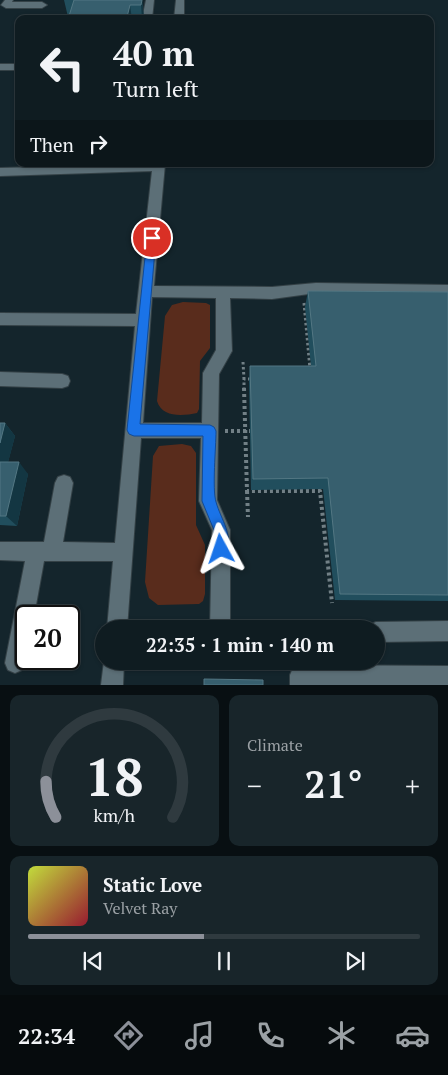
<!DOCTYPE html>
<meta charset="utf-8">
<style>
body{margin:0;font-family:"PT Serif",serif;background:#18252a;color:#f1f3f6;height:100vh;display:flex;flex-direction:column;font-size:19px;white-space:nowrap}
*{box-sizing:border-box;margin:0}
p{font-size:16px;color:#9ba1a5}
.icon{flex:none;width:28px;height:28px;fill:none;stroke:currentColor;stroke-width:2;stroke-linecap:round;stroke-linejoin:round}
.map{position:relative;height:685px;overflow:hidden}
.panel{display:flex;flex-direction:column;gap:10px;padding:10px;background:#080f12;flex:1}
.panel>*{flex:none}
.top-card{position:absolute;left:15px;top:15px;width:419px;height:152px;border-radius:10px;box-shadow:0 1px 4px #0004,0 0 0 1px #2f3a3f;background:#0f1c21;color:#f1f3f6;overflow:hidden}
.speed{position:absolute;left:15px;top:605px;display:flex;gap:10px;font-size:25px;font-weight:700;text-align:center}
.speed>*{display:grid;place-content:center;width:65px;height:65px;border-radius:50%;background:#0f1c21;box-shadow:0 1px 4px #0004,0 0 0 1px #2f3a3f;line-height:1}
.speed .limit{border:2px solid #111;border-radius:8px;background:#fff;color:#111}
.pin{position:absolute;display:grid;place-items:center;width:42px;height:42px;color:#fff;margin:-21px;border:2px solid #fff;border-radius:50%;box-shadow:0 1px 5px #0007}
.me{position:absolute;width:55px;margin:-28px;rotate:355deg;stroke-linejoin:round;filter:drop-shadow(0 0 4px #0008)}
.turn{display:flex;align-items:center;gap:18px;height:105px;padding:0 15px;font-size:22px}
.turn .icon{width:65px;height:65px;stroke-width:2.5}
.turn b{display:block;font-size:35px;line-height:42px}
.then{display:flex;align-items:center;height:48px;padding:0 15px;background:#0003;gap:10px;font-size:19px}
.big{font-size:38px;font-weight:700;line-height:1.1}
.panel .tile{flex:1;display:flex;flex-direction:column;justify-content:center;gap:8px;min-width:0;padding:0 18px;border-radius:10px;background:#18252a}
.panel .dial{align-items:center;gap:0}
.dial svg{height:130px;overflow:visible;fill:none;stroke:#2f3a3f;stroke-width:7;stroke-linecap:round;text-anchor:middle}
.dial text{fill:#f1f3f6;stroke:none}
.song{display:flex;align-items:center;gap:15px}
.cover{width:60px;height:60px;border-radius:8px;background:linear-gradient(135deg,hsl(70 70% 55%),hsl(350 70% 35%))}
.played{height:5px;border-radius:2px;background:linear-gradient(90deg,#8c9099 45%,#2f3a3f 45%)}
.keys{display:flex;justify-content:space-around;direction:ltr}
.heat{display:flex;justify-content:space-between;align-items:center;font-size:28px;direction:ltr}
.panel .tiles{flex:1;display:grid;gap:10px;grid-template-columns:1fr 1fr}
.tile:last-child{grid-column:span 2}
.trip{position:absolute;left:95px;top:620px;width:290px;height:50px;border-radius:25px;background:#0f1c21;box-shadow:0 1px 4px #0004,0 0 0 1px #2f3a3f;font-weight:700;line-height:50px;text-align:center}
.menu{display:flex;height:80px;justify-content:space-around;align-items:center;background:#060b0d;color:#9ba1a5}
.menu .icon{width:35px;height:35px}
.menu .on{color:#8c9099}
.menu b{font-size:22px;color:#f1f3f6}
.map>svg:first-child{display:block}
.green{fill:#592c1c}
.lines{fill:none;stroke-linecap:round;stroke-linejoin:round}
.minor-casing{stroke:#344146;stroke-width:2}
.path-far1{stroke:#728086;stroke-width:3;stroke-dasharray:2.5 2.5;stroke-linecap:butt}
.path{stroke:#728086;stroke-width:4;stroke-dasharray:3 3;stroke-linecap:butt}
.minor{fill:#5c6f77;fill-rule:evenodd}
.wall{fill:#214e5d}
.shaded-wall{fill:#133642}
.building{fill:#375f6e;stroke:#537783}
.route{fill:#1a73e8;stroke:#114b97}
</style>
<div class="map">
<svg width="448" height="685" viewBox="0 0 448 685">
<rect width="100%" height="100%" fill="#14252c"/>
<path class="green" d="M183 302 206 303 210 305V348L200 361 199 409 197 413C183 416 162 418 157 401L165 316 172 305Z
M182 444 191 446 196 453V525L205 545V594L203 601 199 604 158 605 149 598 145 582 153 456 159 446Z"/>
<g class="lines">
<g class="minor-casing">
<path id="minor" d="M5 0H13L12 2H42L47 5 42 8H6L1 5Z
M146 0H154L152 19H142Z
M176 0H184V19H174Z
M0 64H19V70H0Z
M165 164 154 286 272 287 316 283 448 285V295L316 293 272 299 230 298 232 351 219 374 217 500 230 530V629H210L212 530 199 501 201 438H141L127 629H107L113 561H44L34 616H26V658L22 670 15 673 8 670 5 663 25 561 0 560V542H44L55 483 58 477 64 475 70 477 73 483 63 542 115 543 135 326 0 325V313L136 314 152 171 0 176V168ZM152 297 216 298V350L203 373 202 423H143Z
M0 372 62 374 68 376 70 381 68 386 62 388 0 386Z
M448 621V641L376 642V629H367L369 625 376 622Z
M104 661H124L123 685H101Z
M300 665 448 666V685H290V675L293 668Z"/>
</g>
<path class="path-far1" d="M304 303 310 369
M243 362 244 379
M244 390V379H253"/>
<path class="path" d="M244 388 247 491H320L332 603
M225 431H250
M247 491 248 517"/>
<use href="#minor" class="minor"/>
</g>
<path class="wall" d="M64 0H142L144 19H69V17H68Z
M308 291 448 292V601L335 600 323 489 251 490 249 381 250 366H311L305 307Z
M0 423H5L15 436 8 462 28 474 17 526 0 525Z"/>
<path class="shaded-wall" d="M142 0 144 17V19H142L141 5Z
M130 5 132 19H128L127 17Z
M5 423 15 436 5 474 0 467V443Z
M19 462 28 474 17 526 6 516Z"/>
<path class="building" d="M74 0H142L141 5H130L127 17 69 16Z
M308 291 448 292V595L340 594 328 478 253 479 250 366H316Z
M0 423H5L0 443Z
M0 462H19L6 516H0Z
M204 679 263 680V685H204Z"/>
<path class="route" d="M152 234 156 238 140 424 210 425 214 427 216 431C216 447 212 489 216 502 221 520 234 535 226 554L221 556 216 554 214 549V530L202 501 203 436H134L129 434 127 430 147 238Z"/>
</svg>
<div class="speed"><div class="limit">20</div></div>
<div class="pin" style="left:152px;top:238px;background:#d93025"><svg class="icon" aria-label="arrive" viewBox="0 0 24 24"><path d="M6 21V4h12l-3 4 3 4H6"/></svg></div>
<svg class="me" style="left:221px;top:549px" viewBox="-20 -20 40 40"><path d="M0-17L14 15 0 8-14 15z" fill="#1a73e8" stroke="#fff" stroke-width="4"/></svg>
<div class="trip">22:35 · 1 min · 140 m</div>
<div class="top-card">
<div class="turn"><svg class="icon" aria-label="left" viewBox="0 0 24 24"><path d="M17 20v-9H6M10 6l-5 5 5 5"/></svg><div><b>40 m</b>Turn left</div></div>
<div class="then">Then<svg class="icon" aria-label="right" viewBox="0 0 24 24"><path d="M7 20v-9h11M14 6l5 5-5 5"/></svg></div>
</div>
</div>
<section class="panel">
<div class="tiles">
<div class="tile dial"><svg viewBox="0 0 100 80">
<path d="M14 69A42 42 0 1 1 86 69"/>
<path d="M14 69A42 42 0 0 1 8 47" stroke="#8c9099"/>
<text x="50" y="56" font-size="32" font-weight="700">18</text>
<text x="50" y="72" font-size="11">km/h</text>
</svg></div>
<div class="tile"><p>Climate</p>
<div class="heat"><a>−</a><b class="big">21°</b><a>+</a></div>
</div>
<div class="tile">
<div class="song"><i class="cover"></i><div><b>Static Love</b><p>Velvet Ray</p></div></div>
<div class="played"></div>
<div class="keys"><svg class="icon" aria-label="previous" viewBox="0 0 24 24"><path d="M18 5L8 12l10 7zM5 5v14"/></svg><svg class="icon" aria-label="pause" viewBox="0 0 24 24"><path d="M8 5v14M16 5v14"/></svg><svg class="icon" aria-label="next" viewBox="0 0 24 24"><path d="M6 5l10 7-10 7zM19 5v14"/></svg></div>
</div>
</div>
</section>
<nav class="menu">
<b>22:34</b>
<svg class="icon on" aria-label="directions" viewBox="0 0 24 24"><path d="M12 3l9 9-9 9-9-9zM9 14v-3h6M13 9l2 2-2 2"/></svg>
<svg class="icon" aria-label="music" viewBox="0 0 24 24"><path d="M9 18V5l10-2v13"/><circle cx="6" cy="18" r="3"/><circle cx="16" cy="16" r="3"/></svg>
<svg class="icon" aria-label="phone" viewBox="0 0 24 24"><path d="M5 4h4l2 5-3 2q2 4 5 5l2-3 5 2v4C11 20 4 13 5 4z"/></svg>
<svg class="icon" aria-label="climate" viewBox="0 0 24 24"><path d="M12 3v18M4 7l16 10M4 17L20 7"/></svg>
<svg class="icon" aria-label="car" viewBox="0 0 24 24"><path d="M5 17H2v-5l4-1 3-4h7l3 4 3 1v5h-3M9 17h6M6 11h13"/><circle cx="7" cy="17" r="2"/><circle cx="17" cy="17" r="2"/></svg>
</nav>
